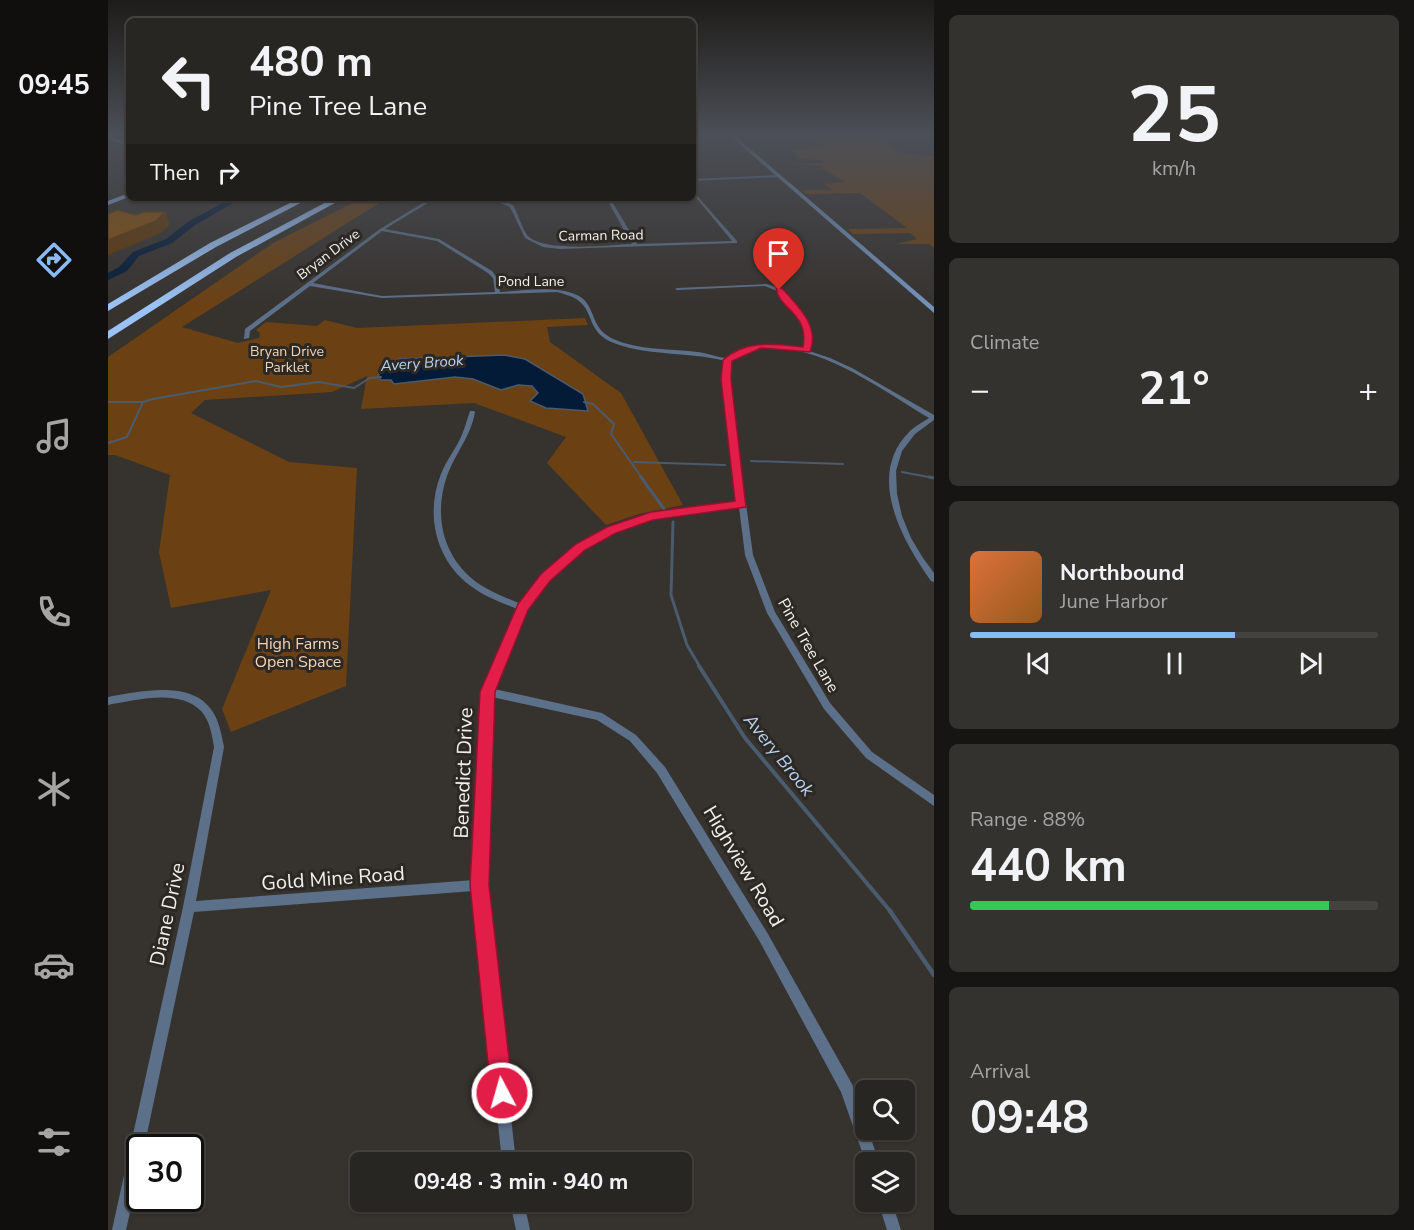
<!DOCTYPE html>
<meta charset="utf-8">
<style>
body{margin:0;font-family:"Nunito Sans",sans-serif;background:#34322f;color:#f1f3f6;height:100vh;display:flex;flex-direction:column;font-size:22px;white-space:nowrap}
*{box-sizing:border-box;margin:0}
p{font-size:20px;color:#a5a5a5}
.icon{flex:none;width:33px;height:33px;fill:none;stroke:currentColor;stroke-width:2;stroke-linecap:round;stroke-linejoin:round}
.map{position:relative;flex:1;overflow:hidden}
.panel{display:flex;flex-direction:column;gap:15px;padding:15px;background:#161513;width:480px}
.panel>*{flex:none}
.top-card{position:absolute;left:18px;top:18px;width:570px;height:183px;border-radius:9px;box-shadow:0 2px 4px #0004,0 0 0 2px #444340;background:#282622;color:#f1f3f6;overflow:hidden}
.buttons{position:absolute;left:747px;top:1080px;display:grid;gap:12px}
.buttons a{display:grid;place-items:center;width:60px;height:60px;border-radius:9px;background:#282622;box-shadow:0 2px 4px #0004,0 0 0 2px #444340;font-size:30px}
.speed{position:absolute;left:18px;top:1134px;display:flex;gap:12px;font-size:30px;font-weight:700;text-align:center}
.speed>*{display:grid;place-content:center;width:78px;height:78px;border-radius:50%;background:#282622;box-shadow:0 2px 4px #0004,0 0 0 2px #444340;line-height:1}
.speed .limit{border:3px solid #111;border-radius:9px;background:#fff;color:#111}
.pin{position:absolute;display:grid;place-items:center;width:51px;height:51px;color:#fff;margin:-62px -26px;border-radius:50% 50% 50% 0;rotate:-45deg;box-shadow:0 0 6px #0007}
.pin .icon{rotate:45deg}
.me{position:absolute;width:66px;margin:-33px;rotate:354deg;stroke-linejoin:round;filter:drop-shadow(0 0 4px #0008)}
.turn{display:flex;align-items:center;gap:21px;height:126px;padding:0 24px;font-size:27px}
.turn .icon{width:78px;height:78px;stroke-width:2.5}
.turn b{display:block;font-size:42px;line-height:51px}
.then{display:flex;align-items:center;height:57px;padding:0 24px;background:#0003;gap:12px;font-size:22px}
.big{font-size:45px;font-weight:700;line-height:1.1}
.panel .tile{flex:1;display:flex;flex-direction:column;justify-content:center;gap:9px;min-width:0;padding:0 21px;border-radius:9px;background:#34322f}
.panel .dial{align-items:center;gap:0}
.dial b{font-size:78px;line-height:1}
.song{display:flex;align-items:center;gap:18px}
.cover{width:72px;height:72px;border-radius:9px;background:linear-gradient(135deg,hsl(20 70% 55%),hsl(30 70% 35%))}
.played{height:6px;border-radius:3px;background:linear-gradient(90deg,#89bafc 65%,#444340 65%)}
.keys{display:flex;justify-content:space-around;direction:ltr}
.heat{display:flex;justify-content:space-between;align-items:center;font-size:33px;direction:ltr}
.charge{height:9px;border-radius:4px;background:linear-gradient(90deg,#34c759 88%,#444340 0)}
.trip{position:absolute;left:242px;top:1152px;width:342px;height:60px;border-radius:9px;background:#282622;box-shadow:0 2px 4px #0004,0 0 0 2px #444340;font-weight:700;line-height:60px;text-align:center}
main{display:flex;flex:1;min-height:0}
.dock{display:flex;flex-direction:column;width:108px;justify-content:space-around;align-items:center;background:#100f0e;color:#a5a5a5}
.dock .icon{width:42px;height:42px}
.dock .active{color:#89bafc}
.dock b{font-size:27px;color:#f1f3f6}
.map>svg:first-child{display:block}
.built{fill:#433a32}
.green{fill:#6b4113}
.water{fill:#041b38;stroke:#4b5b6e;stroke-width:1.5}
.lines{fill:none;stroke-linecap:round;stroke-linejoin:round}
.stream-far3{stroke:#4b5b6e;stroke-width:2}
.stream-far2{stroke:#4b5b6e;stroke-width:3}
.stream-far1{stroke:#4b5b6e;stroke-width:4}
.stream{stroke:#4b5b6e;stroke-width:4.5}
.river{fill:#041b38;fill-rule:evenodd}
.street{fill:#5c708a;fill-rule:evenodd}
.secondary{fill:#7291bb;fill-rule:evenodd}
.primary{fill:#82abe1;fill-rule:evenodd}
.highway{fill:#9bc2f6;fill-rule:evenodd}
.shaded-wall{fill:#5f3805}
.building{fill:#885007;stroke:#5f3805;stroke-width:1.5}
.route{fill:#e11d48;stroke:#92132f;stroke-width:1.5}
.labels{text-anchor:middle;stroke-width:6;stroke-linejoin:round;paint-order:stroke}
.far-street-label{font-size:14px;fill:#f2f0ed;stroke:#2c2824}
.far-park-label{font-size:14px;fill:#f5d3b5;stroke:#2c2824}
.far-water-label{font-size:15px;font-style:italic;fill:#bad3f5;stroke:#2c2824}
.park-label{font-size:16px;fill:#f5d3b5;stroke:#2c2824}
.street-label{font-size:16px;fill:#f2f0ed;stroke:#2c2824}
.water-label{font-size:18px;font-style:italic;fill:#bad3f5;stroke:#2c2824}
.near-street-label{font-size:20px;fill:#f2f0ed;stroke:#2c2824}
</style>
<main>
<nav class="dock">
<b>09:45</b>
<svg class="icon active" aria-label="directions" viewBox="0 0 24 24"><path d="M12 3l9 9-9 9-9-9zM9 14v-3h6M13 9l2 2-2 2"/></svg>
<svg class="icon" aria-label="music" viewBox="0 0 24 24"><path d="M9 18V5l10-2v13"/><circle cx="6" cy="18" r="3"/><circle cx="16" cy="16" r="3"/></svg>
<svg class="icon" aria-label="phone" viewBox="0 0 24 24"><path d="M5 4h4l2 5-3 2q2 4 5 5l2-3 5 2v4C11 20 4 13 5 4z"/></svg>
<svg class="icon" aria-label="climate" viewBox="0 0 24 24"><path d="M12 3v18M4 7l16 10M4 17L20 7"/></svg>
<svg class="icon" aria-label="car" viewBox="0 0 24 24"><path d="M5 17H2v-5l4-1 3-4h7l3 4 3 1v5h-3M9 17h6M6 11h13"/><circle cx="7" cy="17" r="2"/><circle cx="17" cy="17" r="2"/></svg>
<svg class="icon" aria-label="filters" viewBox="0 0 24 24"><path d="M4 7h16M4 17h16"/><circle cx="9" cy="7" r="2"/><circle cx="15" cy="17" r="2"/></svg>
</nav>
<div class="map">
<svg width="826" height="1230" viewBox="0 0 826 1230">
<rect width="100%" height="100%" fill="#36322e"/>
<path class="built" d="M629 134H785L759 137H632Z"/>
<path class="green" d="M711 137 769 139 795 154 826 156V248L821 244H788L809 239 802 233 745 234 740 229 799 228 752 193 698 194 694 190H724L716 184 737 182 717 170H696L714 169 715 166 683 164 717 163 713 160 692 159 683 150 710 147 721 150 708 142Z
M254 198H279L74 327 130 343 151 338 152 333 148 330 158 322 209 326 217 320 249 328 477 318 480 325 439 327 442 342 513 393 575 505 531 514 498 525 439 463 458 437 366 403 253 409 259 376 224 392 97 400 83 413 181 462 249 468 238 686 123 732 114 709 163 590 63 608 51 552 62 475 7 455H0V357L165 243Z"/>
<path class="water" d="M396 355 417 359 475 394 480 411 438 408 422 401 430 393 424 386 410 385 393 390 365 379 347 377 286 384 283 380H273L270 377 272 372 291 359Z"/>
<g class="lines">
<path class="stream-far3" d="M0 402H35
M476 402 485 404 506 424 503 434 534 478
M0 443 19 437 35 402 45 399 148 381 173 387 211 382 246 388 262 378 273 377
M643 461 735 464
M526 462 617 465
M794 472 826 478"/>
<path class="stream-far2" d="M533 477 556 509
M821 477 826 478
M565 522 563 595 579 645 592 667"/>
<path class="stream-far1" d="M591 666 637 738 783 912"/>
<path class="stream" d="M782 911 826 975"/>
<path class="river" d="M124 198H134L87 225 64 243 31 256 19 271 0 280V273L11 267 25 252 58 239 81 221Z"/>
<path class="street" d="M672 175 671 177 585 181V179Z
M585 191 629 241V243L452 249 435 247 417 238 402 207 382 198H387L405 205C410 214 414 228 419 235 434 253 502 245 524 244L498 198H502L529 244 624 241 585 194Z
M323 198H328L277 229 331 239 384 271 389 278 392 292C415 291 454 284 474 298 483 305 484 316 490 326 495 335 506 340 516 343 540 350 565 349 590 352 599 353 608 357 617 358 624 358 634 349 642 347 659 341 679 346 696 349L699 335 693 318 669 291 657 286 569 290 567 289 569 288 659 284 673 289 698 318 705 335 701 351 722 358 744 368 826 415V420L807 434 794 451 788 471 789 494 794 516 803 538 815 558 826 573V582L823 581C794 540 757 475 802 431 807 426 815 422 821 418 775 391 721 349 666 348 660 348 654 347 648 349 639 351 631 356 623 361L621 379 645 555 667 612 722 703 764 752 826 795V806L758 758 716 709 659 613 637 555 631 507 544 518 507 532 476 549 441 580 418 609 386 689 494 713 528 735 557 767 660 934 744 1084 758 1123V1130H760L771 1162 758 1163 733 1092 652 942 549 773 522 741 489 720 384 697 377 885 408 1162H394L366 891 86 912 36 1148H32V1168L18 1230H4L75 907 106 747C104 735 102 722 94 712 72 688 28 700 0 705V697C30 692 80 680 102 708 111 719 113 733 116 747L88 901 366 880 375 692 409 609C395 603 380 598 367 589 329 565 316 516 333 474 338 461 347 450 353 437 357 428 359 419 362 411H366L367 412C363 436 347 454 339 476 325 516 335 559 371 584 383 592 399 598 413 604L435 576 470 545 501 528 543 514 631 502 615 379 617 361C580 351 537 357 501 341 480 330 485 312 471 301 465 296 456 294 449 292L274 298 202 286 142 331 141 338 136 339 137 329 272 229ZM274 231 329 241 380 273 385 278 387 292 274 296 205 283Z
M402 1202H416L422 1230H408Z
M770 1202H784L793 1230H779Z"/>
<path class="secondary" d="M620 134H625L826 307V313Z
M0 136 21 143V146L0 139Z"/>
<path class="primary" d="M21 193V197L0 205V201Z"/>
<path class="highway" d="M192 198H202L108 247 0 311V304L102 243Z
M226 198H236L128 257 0 339V331L122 253Z"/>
</g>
<path class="shaded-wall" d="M57 212 62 224 53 233 0 255V240Z"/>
<path class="building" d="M9 210 28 215 36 212H57L48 221 0 240V214Z"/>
<linearGradient id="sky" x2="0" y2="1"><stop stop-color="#1e1c19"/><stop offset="0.44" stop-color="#4c4f57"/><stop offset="1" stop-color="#4c4f57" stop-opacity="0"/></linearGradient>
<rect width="826" height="306" fill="url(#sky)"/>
<path class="route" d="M668 288H674C690 307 712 325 702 352L653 348 624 361 623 379 638 507 545 520 508 533 477 550 442 581 420 610 387 692 381 885 405 1093 401 1101 394 1104 386 1101 383 1093 362 885 372 692 410 604 433 574 468 544 499 527 543 512 627 501 613 379 615 360C638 339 667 344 695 347 701 312 671 310 668 288Z"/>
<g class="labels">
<g class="far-street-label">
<text transform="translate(493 235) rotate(-1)" y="5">Carman Road</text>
<text transform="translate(220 254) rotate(-37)" y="5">Bryan Drive</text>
<text x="423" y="286">Pond Lane</text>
</g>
<g class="far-park-label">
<text x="179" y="356">Bryan Drive<tspan x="179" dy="16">Parklet</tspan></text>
</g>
<g class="far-water-label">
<text transform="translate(314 363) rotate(-4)" y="5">Avery Brook</text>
</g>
<g class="park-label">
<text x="190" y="649">High Farms<tspan x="190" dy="18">Open Space</tspan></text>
</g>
<g class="street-label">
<text transform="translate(701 645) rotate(60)" y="6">Pine Tree Lane</text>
</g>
<g class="water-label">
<text transform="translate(671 755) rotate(51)" y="6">Avery Brook</text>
</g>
<g class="near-street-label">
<text transform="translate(355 773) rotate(-88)" y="7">Benedict Drive</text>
<text transform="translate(636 866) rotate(59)" y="7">Highview Road</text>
<text transform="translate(225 878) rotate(-4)" y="7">Gold Mine Road</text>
<text transform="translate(59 914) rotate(-78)" y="7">Diane Drive</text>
</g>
</g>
</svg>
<div class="buttons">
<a><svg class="icon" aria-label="search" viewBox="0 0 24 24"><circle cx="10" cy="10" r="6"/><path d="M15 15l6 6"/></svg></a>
<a><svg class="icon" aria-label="layers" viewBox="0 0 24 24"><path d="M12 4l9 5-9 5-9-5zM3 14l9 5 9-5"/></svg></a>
</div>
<div class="speed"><div class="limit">30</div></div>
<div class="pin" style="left:671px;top:290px;background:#d93025"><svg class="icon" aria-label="arrive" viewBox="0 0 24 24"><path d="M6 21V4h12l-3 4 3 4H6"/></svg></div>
<svg class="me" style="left:394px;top:1093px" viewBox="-20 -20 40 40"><circle r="17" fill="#e11d48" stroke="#fff" stroke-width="3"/><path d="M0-11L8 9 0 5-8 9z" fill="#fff"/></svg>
<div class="trip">09:48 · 3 min · 940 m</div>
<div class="top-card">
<div class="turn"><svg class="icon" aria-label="left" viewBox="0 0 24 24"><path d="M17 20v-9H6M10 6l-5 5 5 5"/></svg><div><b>480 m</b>Pine Tree Lane</div></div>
<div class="then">Then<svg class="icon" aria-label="right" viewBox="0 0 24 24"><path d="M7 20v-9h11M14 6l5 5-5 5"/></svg></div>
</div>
</div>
<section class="panel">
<div class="tile dial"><b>25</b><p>km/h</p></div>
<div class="tile"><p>Climate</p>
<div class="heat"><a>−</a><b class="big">21°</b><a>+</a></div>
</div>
<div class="tile">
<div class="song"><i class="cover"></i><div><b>Northbound</b><p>June Harbor</p></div></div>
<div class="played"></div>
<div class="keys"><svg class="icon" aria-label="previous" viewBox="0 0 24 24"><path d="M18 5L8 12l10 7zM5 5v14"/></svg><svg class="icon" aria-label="pause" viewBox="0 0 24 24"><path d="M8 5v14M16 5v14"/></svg><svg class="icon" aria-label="next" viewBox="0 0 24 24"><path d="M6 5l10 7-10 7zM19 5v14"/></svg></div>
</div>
<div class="tile"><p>Range · 88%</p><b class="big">440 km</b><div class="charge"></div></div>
<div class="tile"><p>Arrival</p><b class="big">09:48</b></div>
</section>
</main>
